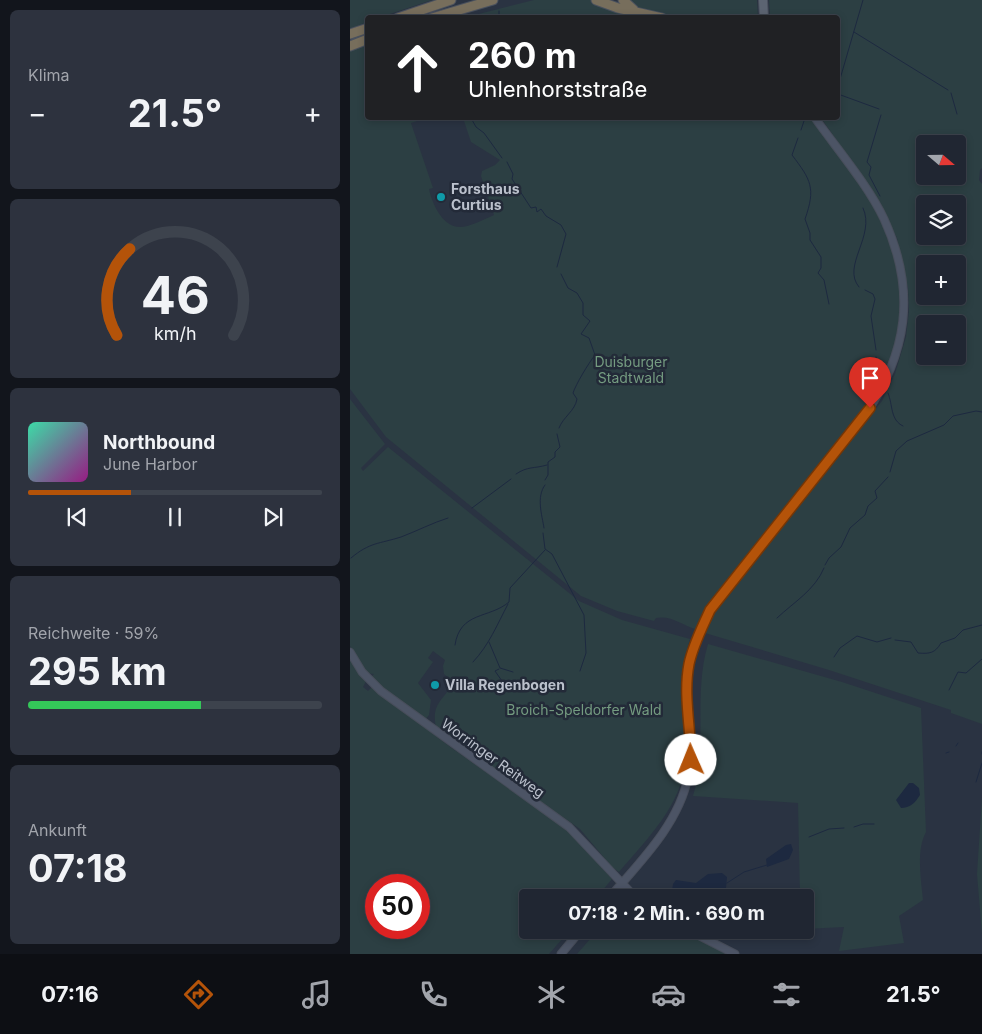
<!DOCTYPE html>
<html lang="de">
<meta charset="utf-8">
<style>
body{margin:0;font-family:Inter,sans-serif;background:#2d323e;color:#f1f3f6;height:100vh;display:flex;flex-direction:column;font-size:19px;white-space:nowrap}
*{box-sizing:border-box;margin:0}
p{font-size:16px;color:#a2a5ac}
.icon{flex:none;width:28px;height:28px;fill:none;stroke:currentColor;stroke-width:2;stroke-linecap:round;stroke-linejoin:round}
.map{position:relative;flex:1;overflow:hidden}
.panel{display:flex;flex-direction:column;gap:10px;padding:10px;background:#12151c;width:350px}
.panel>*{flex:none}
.hud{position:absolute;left:15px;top:15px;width:475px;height:105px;border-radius:5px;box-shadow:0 2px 8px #0003,0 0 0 1px #3d434d;background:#202124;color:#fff;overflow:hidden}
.needle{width:32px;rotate:110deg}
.buttons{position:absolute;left:566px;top:135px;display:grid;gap:10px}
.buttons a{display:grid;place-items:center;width:50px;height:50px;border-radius:5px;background:#202632;box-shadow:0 2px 8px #0003,0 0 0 1px #3d434d;font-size:25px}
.speed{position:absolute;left:15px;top:874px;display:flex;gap:10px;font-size:25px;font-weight:700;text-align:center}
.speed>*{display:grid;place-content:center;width:65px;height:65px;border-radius:50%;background:#202632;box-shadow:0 2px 8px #0003,0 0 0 1px #3d434d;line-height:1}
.speed .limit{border:8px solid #d22;background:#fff;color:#111}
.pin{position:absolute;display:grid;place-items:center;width:42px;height:42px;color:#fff;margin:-51px -21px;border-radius:50% 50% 50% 0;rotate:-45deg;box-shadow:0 0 5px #0007}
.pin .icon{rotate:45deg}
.me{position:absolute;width:55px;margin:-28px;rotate:359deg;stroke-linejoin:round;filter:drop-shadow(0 0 4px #0008)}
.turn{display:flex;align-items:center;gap:18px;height:105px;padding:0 20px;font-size:22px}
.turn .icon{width:65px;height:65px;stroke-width:2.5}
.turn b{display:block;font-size:35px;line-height:42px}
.big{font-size:38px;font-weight:700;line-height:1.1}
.panel .widget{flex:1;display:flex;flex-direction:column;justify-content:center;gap:8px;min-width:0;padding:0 18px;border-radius:8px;background:#2d323e}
.panel .dial{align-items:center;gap:0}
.dial svg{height:130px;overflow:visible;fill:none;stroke:#3d434d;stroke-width:7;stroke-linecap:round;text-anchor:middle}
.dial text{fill:#f1f3f6;stroke:none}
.song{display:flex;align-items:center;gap:15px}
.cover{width:60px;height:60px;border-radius:8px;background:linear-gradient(135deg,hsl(160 70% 55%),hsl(310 70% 35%))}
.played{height:5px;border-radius:2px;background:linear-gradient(90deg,#b45309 35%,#3d434d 35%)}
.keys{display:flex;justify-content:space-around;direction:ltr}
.heat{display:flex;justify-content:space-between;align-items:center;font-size:28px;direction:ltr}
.charge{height:8px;border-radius:4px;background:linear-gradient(90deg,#34c759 59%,#3d434d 0)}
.trip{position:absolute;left:169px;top:889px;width:295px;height:50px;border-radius:5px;background:#202632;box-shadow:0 2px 8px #0003,0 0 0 1px #3d434d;font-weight:700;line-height:50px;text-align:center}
.menu{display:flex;height:80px;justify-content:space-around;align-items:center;background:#0d0f14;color:#a2a5ac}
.menu .icon{width:35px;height:35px}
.menu .selected{color:#b45309}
.menu b{font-size:22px;color:#f1f3f6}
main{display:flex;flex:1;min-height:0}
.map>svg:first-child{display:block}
.green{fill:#2c3f43;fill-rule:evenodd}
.water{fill:#1d2940}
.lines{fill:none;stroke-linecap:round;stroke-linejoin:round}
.stream{stroke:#1d2940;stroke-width:1}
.secondary-casing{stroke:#484e5b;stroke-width:9}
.primary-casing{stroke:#484e5b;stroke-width:10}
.highway-casing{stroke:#49505d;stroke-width:11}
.secondary{stroke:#4c5465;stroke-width:7}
.primary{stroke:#5c6472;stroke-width:8}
.highway{stroke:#776e5c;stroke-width:9}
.route-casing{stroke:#753606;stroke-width:12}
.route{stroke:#b45309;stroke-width:9}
.culture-dot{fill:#0f9aa8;stroke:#232a38;stroke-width:2}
.labels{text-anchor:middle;stroke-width:5;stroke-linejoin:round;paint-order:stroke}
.poi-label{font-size:14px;font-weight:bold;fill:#bbc1cc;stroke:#232a38;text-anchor:start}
.park-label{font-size:14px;fill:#749b80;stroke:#232a38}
.street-label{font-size:14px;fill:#bbc1cc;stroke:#232a38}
</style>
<main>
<section class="panel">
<div class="widget"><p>Klima</p>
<div class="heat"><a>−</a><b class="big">21.5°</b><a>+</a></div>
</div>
<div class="widget dial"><svg viewBox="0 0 100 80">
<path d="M14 69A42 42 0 1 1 86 69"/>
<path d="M14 69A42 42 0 0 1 22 16" stroke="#b45309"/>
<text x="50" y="56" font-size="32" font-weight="700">46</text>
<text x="50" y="72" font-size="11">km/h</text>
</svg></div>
<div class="widget">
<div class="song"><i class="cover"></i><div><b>Northbound</b><p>June Harbor</p></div></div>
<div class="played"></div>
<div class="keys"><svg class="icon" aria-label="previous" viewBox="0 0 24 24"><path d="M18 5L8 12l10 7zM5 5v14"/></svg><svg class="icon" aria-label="pause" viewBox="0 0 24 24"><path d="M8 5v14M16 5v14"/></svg><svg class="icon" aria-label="next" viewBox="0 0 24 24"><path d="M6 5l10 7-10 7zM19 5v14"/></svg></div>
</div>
<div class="widget"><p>Reichweite · 59%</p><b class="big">295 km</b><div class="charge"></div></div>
<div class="widget"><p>Ankunft</p><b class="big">07:18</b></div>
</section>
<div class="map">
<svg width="632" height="954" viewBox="0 0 632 954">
<rect width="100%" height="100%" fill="#2a3342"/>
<path class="green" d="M0 0H82L31 17 18 18 17 22 0 29Z
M184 0H240L267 11 298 18H113Z
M275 0H407L408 17C373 17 302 23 275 0Z
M419 0H632V168L630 170 629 180 632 184V724L601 713V710L479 670 355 633 365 613 384 584 532 401 545 374 556 337 559 311 558 288 547 238 525 195 471 118H488V18L420 17ZM575 144H608V176H575ZM575 204H608V236H575ZM575 264H608V296H575ZM575 324H608V356H575Z
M17 45 18 118H76L61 123 83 188 79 189C82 203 92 227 110 227 120 227 135 219 144 215L131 176 132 171 145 165 150 160 121 142 113 118H461C480 146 503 172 520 201 563 274 559 347 511 415L378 579 357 608 345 629C332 625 321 615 306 618L304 621 267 611 231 596 36 437 0 389V51Z
M0 399 35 444 11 468 13 471 38 447 229 601 272 620 340 639C335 656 332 671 332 688 332 713 338 737 336 761 331 806 297 839 269 872L262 867 230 829 178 793 179 790 175 788 173 790 86 728C81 703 93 701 104 682L94 674 93 666 95 660 83 651 78 658 83 662 68 683 81 700 79 715 74 721 20 678 24 674 16 673 0 646Z
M358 644 492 682 571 708 576 832C566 850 571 879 573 900L549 916 554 943 489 951 494 927 455 929V898L450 897 448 803 343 796C358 746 343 694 358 644Z
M0 658 16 681 13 687 18 691 22 687 99 746 221 832 262 879 247 897 178 898V930H220L199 954H0ZM26 885H69V928H26Z
M632 797V934L627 874Z
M248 930H333L376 954H227Z"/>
<path class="water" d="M559 783H563L569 788 570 795C565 803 560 808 551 808L546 800Z
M441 844 443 850 439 859 417 867 416 859 436 845Z
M372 873 377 877 376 888 360 891 355 897H346L322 891 323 884 326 880 346 883 358 874Z"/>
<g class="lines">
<path class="stream" d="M149 18V11
M504 32 598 90
M488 86 513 0
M601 93 607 114
M488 94 529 109
M121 118 126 127 134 133 152 158
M451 130 455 118
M448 138 442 155C461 180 466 188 455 219L460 233V240L471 257V268L468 273 474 280 479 304
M157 162 163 174 162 179 181 208 186 207 187 212 191 209 196 216 211 225 216 234 207 267
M530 196 519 175 521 167 517 162 531 115
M509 287C491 266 526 236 513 208
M515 290 523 294 525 299 521 316 526 350
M526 357 530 375
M538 393C543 405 540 420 553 426
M209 428C213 417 225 411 227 399L223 393C226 384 238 364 245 355L239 338 231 334 240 321 233 315V303L227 293 218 288 211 274
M540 472 546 451 557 441 594 425 603 416 626 411 632 412
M166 474C178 466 183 469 197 465
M195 480 198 475V462L205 457V452L210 447 207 434
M122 508 161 479
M194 528C192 515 186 497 195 485
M193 533 195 549 202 554 234 615 236 653 230 671
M1 558C20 542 29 544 51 537 67 531 82 523 98 518
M475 565 479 558 491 547 500 528 515 515 518 506 527 498 525 491 538 477
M427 618C444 602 465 590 474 568
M545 640 561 642 568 653C580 654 585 653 591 643L605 638 613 630 632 625
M139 642 150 668 163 672
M105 645C110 611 139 619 159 602L160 588 195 550
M484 657 490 648 507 636 527 642 541 638
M123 662C139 645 147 625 158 604
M149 669 145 671 152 681
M599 690 608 672 616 673 632 659
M606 746 608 743
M632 752V754
M596 753 599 752
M626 782 632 763
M504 827 513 824H524
M459 837 479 829 494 828
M377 883 394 872 417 865"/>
<g class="secondary-casing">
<path id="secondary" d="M0 652 12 672 31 691 219 827 286 898
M259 898C289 863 329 824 338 777 346 741 334 704 338 667 341 647 351 628 360 610L513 418C558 354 567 291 534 219 518 185 487 149 465 118
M338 930 385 954
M211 954 231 930"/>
</g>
<g class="primary-casing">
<path id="primary" d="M413 0 414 18"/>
</g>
<g class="highway-casing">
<path id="highway" d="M246 0 268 8 312 18
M273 0 284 10
M48 18 101 0
M82 18 143 0
M0 34 18 28
M0 46 18 39"/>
</g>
<use href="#secondary" class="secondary"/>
<use href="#primary" class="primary"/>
<use href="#highway" class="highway"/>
</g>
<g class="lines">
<g class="route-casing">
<path id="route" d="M341 760C341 729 333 695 339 664 343 645 352 628 360 610L520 408"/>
</g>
<use href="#route" class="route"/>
</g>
<g class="culture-dot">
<circle cx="91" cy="197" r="5"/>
<circle cx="85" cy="685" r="5"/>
</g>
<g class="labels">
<g class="poi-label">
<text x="101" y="194">Forsthaus<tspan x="101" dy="16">Curtius</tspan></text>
<text x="95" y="690">Villa Regenbogen</text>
</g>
<g class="park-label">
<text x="281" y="367">Duisburger<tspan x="281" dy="16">Stadtwald</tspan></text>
<text x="234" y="715">Broich-Speldorfer Wald</text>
</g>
<g class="street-label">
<text transform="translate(143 758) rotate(36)" y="5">Worringer Reitweg</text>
</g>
</g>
</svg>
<div class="buttons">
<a><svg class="needle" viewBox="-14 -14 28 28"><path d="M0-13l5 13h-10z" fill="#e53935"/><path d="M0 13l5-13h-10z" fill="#a2a5ac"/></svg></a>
<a><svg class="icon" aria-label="layers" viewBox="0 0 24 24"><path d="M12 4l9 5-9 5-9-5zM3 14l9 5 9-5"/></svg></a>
<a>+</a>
<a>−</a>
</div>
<div class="speed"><div class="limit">50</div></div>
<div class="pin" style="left:520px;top:408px;background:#d93025"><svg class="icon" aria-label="arrive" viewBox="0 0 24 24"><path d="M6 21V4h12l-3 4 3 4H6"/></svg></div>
<svg class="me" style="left:341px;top:760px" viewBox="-20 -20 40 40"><circle r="19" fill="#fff"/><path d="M0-13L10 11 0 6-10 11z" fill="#b45309"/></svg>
<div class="trip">07:18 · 2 Min. · 690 m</div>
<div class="hud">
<div class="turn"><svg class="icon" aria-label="ahead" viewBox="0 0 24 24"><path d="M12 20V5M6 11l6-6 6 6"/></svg><div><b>260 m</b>Uhlenhorststraße</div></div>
</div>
</div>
</main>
<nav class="menu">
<b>07:16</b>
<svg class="icon selected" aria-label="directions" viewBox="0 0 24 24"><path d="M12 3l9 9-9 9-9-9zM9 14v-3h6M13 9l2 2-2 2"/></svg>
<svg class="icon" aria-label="music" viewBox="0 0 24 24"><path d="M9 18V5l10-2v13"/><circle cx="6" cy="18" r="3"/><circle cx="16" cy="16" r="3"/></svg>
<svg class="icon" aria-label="phone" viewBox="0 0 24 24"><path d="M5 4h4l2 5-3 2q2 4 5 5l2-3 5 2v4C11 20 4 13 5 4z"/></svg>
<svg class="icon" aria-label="climate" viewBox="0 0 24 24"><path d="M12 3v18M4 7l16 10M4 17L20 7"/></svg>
<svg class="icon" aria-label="car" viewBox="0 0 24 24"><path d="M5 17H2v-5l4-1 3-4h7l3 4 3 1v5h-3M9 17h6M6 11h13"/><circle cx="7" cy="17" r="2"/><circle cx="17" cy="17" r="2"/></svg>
<svg class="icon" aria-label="filters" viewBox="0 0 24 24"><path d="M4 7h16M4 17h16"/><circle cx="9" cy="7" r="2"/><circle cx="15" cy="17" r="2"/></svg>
<b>21.5°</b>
</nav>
